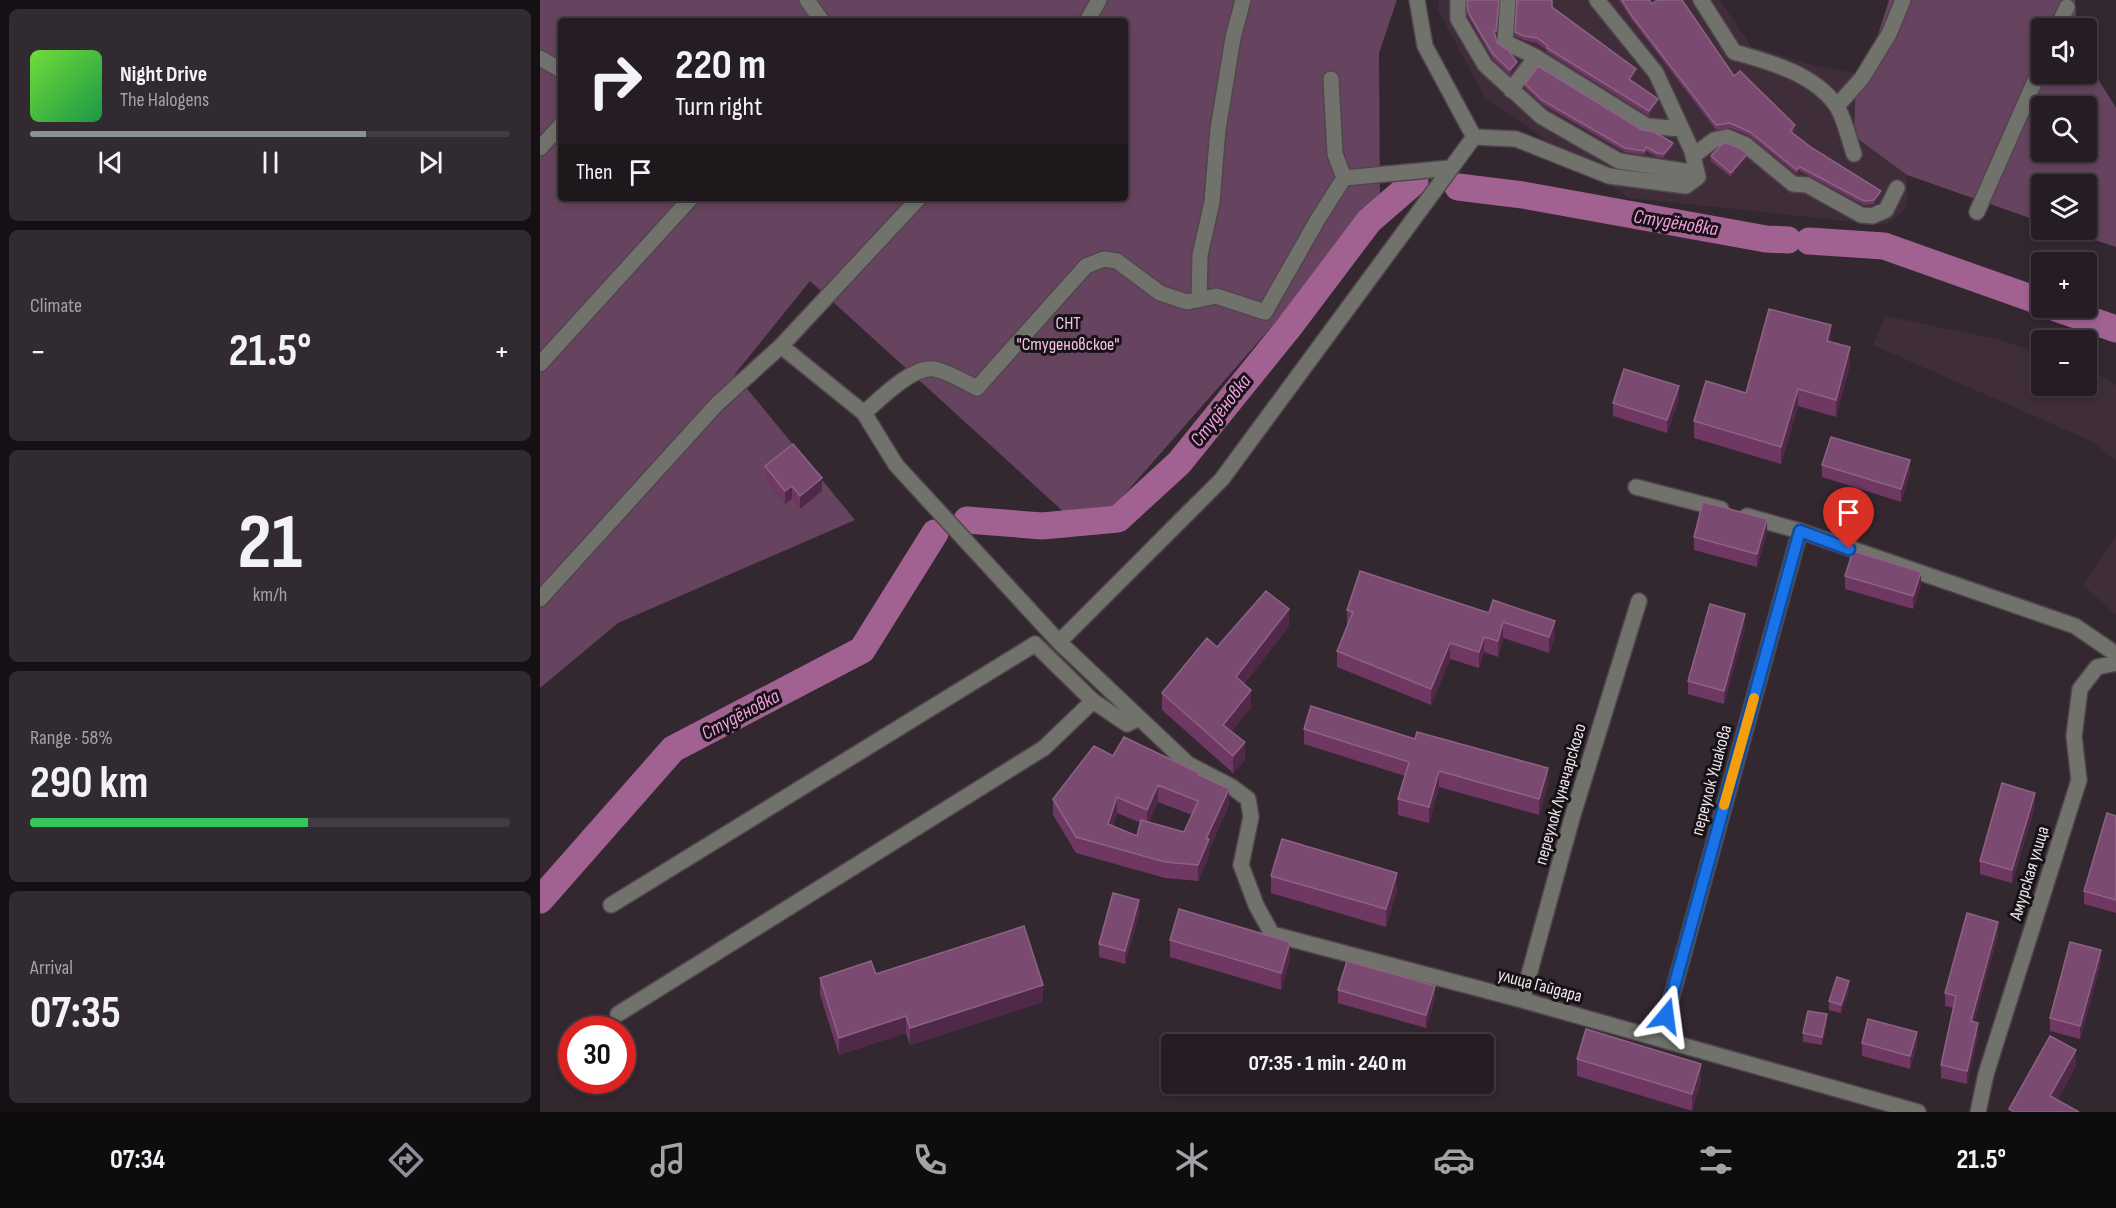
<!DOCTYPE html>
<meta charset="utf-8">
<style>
body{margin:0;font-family:"Sofia Sans Condensed",sans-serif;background:#322a31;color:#f1f3f6;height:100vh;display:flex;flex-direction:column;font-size:22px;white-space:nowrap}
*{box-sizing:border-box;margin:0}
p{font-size:20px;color:#a4a2a6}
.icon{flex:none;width:33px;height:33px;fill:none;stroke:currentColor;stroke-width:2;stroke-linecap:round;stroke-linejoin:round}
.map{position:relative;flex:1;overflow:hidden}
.details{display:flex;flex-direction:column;gap:9px;padding:9px;background:#151014;width:540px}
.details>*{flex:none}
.guide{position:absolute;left:18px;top:18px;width:570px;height:183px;border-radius:6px;box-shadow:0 3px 9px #0003,0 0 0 2px #423b41;background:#261d24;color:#f1f3f6;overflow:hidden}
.tools{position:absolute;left:1491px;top:18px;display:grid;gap:12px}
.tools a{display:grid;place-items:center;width:66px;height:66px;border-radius:6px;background:#261d24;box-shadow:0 3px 9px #0003,0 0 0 2px #423b41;font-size:30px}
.speed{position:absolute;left:18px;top:1016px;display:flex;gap:12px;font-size:30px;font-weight:700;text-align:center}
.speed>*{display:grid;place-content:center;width:78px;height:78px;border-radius:50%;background:#261d24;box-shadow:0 3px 9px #0003,0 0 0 2px #423b41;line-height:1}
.speed .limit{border:9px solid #d22;background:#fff;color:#111}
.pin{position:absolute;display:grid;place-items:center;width:51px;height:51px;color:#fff;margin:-62px -26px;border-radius:50% 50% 50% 0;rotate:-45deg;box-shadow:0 0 6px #0007}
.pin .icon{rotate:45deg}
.me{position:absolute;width:66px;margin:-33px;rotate:16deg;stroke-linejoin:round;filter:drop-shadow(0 0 4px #0008)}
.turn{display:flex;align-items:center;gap:21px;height:126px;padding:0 18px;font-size:27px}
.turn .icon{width:78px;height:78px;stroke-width:2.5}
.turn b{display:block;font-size:42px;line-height:51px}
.then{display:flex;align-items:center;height:57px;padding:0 18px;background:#0003;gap:12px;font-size:22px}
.big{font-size:45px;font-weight:700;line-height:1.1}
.details .tile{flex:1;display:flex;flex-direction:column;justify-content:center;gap:9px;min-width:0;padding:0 21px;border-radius:9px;background:#322a31}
.details .dial{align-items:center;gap:0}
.dial b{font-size:78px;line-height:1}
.song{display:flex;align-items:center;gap:18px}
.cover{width:72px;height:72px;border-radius:9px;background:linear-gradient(135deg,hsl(100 70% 55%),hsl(140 70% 35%))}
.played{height:6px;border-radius:3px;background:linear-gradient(90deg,#8c9099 70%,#423b41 70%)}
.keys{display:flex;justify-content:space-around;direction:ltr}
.heat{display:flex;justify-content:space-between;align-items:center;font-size:33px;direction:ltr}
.charge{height:9px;border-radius:4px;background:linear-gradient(90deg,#34c759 58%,#423b41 0)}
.trip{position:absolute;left:621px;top:1034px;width:333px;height:60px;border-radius:6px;background:#261d24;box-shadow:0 3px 9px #0003,0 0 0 2px #423b41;font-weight:700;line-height:60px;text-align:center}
.dock{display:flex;height:96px;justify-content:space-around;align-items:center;background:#0f0c0e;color:#a4a2a6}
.dock .icon{width:42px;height:42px}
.dock .on{color:#8c9099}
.dock b{font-size:27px;color:#f1f3f6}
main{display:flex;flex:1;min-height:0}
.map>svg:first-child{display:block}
.built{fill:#3f2d3a}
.green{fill:#66435e;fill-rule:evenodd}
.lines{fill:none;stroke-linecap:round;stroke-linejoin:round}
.river{stroke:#a16292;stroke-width:27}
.minor-casing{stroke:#51454e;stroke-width:18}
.minor{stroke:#70726b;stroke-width:15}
.wall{fill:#6e3862;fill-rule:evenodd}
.shaded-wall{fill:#502948}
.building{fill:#7b4a71;stroke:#8d6284;stroke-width:1.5;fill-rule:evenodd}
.route-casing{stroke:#114b97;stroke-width:15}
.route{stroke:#1a73e8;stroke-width:10}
.slow{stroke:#f59e0b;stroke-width:10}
.labels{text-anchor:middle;stroke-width:6;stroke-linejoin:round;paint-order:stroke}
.park-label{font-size:18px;fill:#f5c0e7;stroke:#171216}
.street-label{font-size:18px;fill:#ede4ea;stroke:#171216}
.water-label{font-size:20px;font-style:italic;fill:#f49ddf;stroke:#171216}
</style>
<main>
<section class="details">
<div class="tile">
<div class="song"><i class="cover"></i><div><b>Night Drive</b><p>The Halogens</p></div></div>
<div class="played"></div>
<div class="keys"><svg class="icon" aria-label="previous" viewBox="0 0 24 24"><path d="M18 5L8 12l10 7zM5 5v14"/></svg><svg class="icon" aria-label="pause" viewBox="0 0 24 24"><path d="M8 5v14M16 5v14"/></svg><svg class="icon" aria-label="next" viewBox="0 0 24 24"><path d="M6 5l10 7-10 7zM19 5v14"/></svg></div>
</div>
<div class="tile"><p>Climate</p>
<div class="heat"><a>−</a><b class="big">21.5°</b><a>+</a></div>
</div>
<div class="tile dial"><b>21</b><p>km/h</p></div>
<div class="tile"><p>Range · 58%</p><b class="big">290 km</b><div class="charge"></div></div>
<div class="tile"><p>Arrival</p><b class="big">07:35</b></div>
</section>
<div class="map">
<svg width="1576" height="1112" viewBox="0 0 1576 1112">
<rect width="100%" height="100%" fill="#332730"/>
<path class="built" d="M899 0H1180L1211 46 1279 67 1316 73 1314 136 1367 175V207L1346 225 1089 198 945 98 898 10Z
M1345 316 1457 339 1501 354 1502 386H1546L1547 368 1576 385V461L1553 442 1333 345Z
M1576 535V615L1543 585Z"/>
<path class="green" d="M0 0H857L839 53 840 203 549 535 270 281 195 374 315 520 78 623 0 688ZM21 21H585V198H21Z
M1349 0H1535L1536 18 1539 28H1502V74H1546L1547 52 1552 69 1576 108V247L1524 230H1546V184H1502L1501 222 1367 175 1314 136 1316 73 1336 41ZM1502 106H1546V152H1502Z"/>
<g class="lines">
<path class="river" d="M918 187 983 195 1226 239 1248 240
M1269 241 1344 246 1502 302
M1516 308 1576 329
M427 520 502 526 578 519 639 463 749 327 829 221 875 181
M0 900 133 749 322 650 395 533"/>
<g class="minor-casing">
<path id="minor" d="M267 0 282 21
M918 0V19L945 65 1002 117 1079 161 1157 173
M968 0 965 42 996 57 1107 126 1142 129
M1161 0 1194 52C1229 62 1273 73 1296 105 1304 116 1309 140 1314 154
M547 21 559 0
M1517 28 1527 7
M0 58 21 70
M791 79 795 154 804 178
M971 90 996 57
M1297 106 1322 78 1349 34 1363 0
M934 137 976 139 1069 176 1146 186 1158 177 1152 151 1116 73 1057 0
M0 148 21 125
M1153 156 1174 140 1187 137 1206 145 1253 184 1267 185 1321 215 1332 216 1346 210 1357 188
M1437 212 1502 65
M659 300 660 255 672 202 678 129 693 38 703 0
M241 346 324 413 356 465 519 642 648 764 692 787 708 799 711 817 701 865 716 905 732 934 982 1000 1378 1112
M0 364 151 198
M324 413C340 399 372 366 394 369 409 372 423 381 437 388L546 266 564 259 577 261 620 293 647 302 676 296 725 312 778 219 804 178 910 168
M1096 487 1181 509
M1207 516 1260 531 1535 626 1576 654
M0 599 177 404 241 346 379 198
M519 642 682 479 934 137 885 46 877 0
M71 905 495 644 553 701
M982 1000 1032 818 1099 601
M78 1014 504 748 553 701 587 724 599 718
M1120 1039 1260 531
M1438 1112 1446 1074 1539 780 1534 736 1540 689 1557 667 1576 663"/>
</g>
<use href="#minor" class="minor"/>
</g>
<path class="wall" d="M926 0H959L955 36 957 43 977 66 970 75 953 59 928 16Z
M977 0 1012 7 1096 73 1091 80 1118 104 1109 116 1007 52V50L997 43 984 40 975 36Z
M1079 0H1109L1112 4 1255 130 1252 132 1272 148 1341 195 1334 204 1324 205 1260 171 1257 174 1210 136 1190 128 1176 130 1092 20Z
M985 84 1102 130 1133 147 1124 158 1117 157 1106 151 1104 155 1085 152 1002 104 985 88Z
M1171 156 1207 158 1191 177 1171 161Z
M1291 342 1310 364 1296 417 1258 406 1241 464 1154 438V421L1206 393Z
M1139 399 1127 433 1073 416V403Z
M1282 465 1370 473 1361 502 1282 477Z
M225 466 282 491 260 509 252 499 245 504 225 479Z
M1227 532 1217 567 1154 550V537Z
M820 571 1015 637 1009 653 963 638 958 657 944 652 939 668 910 659 891 705 797 667V651L807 626V610Z
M1305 576 1381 585 1373 609 1305 589Z
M749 626 704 684 711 707 691 732 705 760 693 773 622 710V693L677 647Z
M1205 627 1184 704 1148 694V681Z
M764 729 1008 784 999 815 899 787 889 823 858 815V799L865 776 764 744Z
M573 756 659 775 689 805 669 850V856L658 881 625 878 536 853 513 815V799ZM618 802 652 815 644 832 609 822ZM577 813 601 823 597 836 573 826Z
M1495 806 1472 883 1440 874V861Z
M1576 816V913L1544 904V891Z
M731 876 857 890 846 927 731 893Z
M599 913 585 964 559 957V944Z
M1458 935 1434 1022 1438 1035 1427 1084 1401 1078V1065L1414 1008 1405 1006V993Z
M630 940 750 959 741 990 630 957Z
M1561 963 1540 1039 1510 1031V1018Z
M336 974 503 1002 370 1045 366 1033 299 1055 280 995V978Z
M798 990 895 999 886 1028 798 1003Z
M1309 990 1301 1013 1289 1010V1001Z
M1287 1023 1282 1045 1263 1042V1033Z
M1322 1043 1377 1045 1370 1069 1322 1056Z
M1037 1059 1161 1081 1152 1111 1037 1076Z"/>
<path class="shaded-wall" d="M977 62V66L970 75V70Z
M1096 69V73L1089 83V79Z
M1118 99V104L1109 116V111Z
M1133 143V147L1124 158V154Z
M1207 154V158L1191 177V173Z
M1260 167V171L1257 174V170Z
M1341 191V195L1334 204V200Z
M1291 325V342L1287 341Z
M1310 347V364L1296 417V400Z
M1139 386V399L1127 433V420Z
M1258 389V406L1241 464V447Z
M1370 460V473L1361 502V489Z
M282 478V491L260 509V496Z
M252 486V499L245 504V491Z
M1227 519V532L1217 567V554Z
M1381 572V585L1373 609V596Z
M749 609V626L696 694V677Z
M1205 614V627L1184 704V691Z
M1015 621V637L1009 653V637Z
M963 622V638L958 657V641Z
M944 637V652L939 668V652Z
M910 643V659L891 705V689Z
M711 690V707L683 742V725Z
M705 742V760L693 773V756Z
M1008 768V784L999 815V799Z
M899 771V787L889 823V807Z
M618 785V802L607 826V810Z
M689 789V805L669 850V856L658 881V865L666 839Z
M1495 793V806L1472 883V870Z
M577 797V813L568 840V824Z
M857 873V890L846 927V909Z
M599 900V913L585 964V951Z
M1458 922V935L1431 1034V1021Z
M750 942V959L741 990V973Z
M1561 950V963L1540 1039V1026Z
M1309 981V990L1301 1013V1005Z
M503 985V1002L370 1045V1028Z
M895 986V999L886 1028V1015Z
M1287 1014V1023L1282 1045V1037Z
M366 1016V1033L299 1055V1038Z
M1438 1023V1035L1427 1084V1071Z
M1377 1032V1045L1370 1069V1056Z
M1536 1050V1067L1511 1112 1510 1096Z
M1161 1064V1081L1152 1111V1094Z"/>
<path class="building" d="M927 0H959L956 31H954L957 43 968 50 977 62 970 70 953 54 928 12Z
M977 0H1012V7L1096 69 1089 79 1118 99 1109 111 1007 48 1008 46 997 38 984 36 975 32Z
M1082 0H1109L1112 4 1117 0H1142L1194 76 1200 71 1255 125 1250 131 1272 148 1341 191 1334 200 1324 201 1260 167 1257 170 1210 132 1190 123 1176 125 1092 16Z
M998 66 1102 130 1114 132 1133 143 1124 154 1117 153 1106 147 1104 151 1085 148 1002 100 985 84Z
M1186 143 1201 149 1207 154 1191 173 1171 156 1182 144Z
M1229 309 1291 325 1287 341 1310 347 1296 400 1258 389 1241 447 1154 421 1166 381 1206 393Z
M1084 369 1139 386 1127 420 1073 403Z
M1291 437 1370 460 1361 489 1282 465Z
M253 444 282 478 260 496 252 486 245 491 225 466Z
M1163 502 1227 519 1217 554 1154 537Z
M1313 551 1381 572 1373 596 1305 576Z
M820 571 949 613 953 600 1015 621 1009 637 963 622 958 641 944 637 939 652 910 643 891 689 797 651 813 612 807 610Z
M726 591 749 609 696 677 711 690 683 725 705 742 693 756 622 693 667 638 677 647Z
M1170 604 1205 614 1184 691 1148 681Z
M771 706 875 739 877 732 1008 768 999 799 899 771 889 807 858 799 869 762 764 729Z
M584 737 659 773V775L689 789 666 839H669L658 865 625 862 536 837 513 799 554 746 573 756ZM618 785 658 801 644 832 601 820 597 836 568 824 577 797 607 810Z
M1462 783 1495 793 1472 870 1440 861Z
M1567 813 1576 816V900L1544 891Z
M742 839 857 873 846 909 731 876Z
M573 893 599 900 585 951 559 944Z
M639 909 750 942 741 973 630 940Z
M1427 913 1458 922 1431 1021 1438 1023 1427 1071 1401 1065 1416 996 1405 993Z
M484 926 503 985 370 1028 366 1016 299 1038 280 978 331 961 336 974Z
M1530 942 1561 950 1540 1026 1510 1018Z
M807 961 895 986 886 1015 798 990Z
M1297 977 1309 981 1301 1005 1289 1001Z
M1268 1011 1287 1014 1282 1037 1263 1033Z
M1328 1019 1377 1032 1370 1056 1322 1043Z
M1046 1029 1161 1064 1152 1094 1037 1059Z
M1510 1036 1536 1050 1510 1096 1539 1112H1474L1469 1109Z"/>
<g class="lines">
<g class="route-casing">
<path id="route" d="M1126 1016 1260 531 1309 549"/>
</g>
<use href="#route" class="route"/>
<path class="slow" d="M1184 805 1214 698"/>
</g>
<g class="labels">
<g class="park-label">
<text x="528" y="329">СНТ<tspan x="528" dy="21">"Студеновское"</tspan></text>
</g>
<g class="street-label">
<text transform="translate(1171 780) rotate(-75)" y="6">переулок Ушакова</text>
<text transform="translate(1020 794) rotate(-74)" y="6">переулок Луначарского</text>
<text transform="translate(1489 873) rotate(-73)" y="6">Амурская улица</text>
<text transform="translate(1000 985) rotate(15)" y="6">улица Гайдара</text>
</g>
<g class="water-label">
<text transform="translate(1136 222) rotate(9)" y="7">Студёновка</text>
<text transform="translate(680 410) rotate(-52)" y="7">Студёновка</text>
<text transform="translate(200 714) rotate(-28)" y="7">Студёновка</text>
</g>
</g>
</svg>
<div class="tools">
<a><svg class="icon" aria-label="sound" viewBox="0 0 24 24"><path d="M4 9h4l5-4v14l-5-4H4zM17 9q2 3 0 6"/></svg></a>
<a><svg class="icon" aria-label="search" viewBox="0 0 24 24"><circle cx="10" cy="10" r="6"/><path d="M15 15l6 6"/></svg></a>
<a><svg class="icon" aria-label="layers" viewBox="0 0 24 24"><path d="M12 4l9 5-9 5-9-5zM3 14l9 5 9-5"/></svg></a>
<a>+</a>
<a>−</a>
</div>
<div class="speed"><div class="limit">30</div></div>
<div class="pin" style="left:1309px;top:549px;background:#d93025"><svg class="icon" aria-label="arrive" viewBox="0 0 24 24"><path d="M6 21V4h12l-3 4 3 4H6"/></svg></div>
<svg class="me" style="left:1126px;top:1016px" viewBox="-20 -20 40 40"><path d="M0-17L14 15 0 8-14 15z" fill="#1a73e8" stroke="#fff" stroke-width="4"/></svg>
<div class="trip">07:35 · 1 min · 240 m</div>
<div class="guide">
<div class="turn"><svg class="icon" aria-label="right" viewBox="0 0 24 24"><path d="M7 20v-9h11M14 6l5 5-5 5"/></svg><div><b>220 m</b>Turn right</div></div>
<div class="then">Then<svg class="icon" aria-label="arrive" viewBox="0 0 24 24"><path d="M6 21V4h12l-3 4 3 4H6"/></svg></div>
</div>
</div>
</main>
<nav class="dock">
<b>07:34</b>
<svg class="icon on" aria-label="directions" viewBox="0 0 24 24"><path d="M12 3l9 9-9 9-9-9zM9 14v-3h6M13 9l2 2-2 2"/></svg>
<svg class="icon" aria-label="music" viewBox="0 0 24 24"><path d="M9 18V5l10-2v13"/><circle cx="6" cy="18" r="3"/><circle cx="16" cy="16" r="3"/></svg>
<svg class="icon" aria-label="phone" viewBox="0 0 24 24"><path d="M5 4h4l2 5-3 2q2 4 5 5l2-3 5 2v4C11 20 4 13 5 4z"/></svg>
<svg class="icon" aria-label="climate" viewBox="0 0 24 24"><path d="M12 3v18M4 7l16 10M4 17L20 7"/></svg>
<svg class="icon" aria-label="car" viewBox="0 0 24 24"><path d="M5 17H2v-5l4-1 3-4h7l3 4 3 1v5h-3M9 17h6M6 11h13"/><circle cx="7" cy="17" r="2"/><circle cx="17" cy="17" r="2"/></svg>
<svg class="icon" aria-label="filters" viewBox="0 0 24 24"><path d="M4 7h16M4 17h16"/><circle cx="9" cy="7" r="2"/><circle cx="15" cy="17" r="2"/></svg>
<b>21.5°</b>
</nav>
